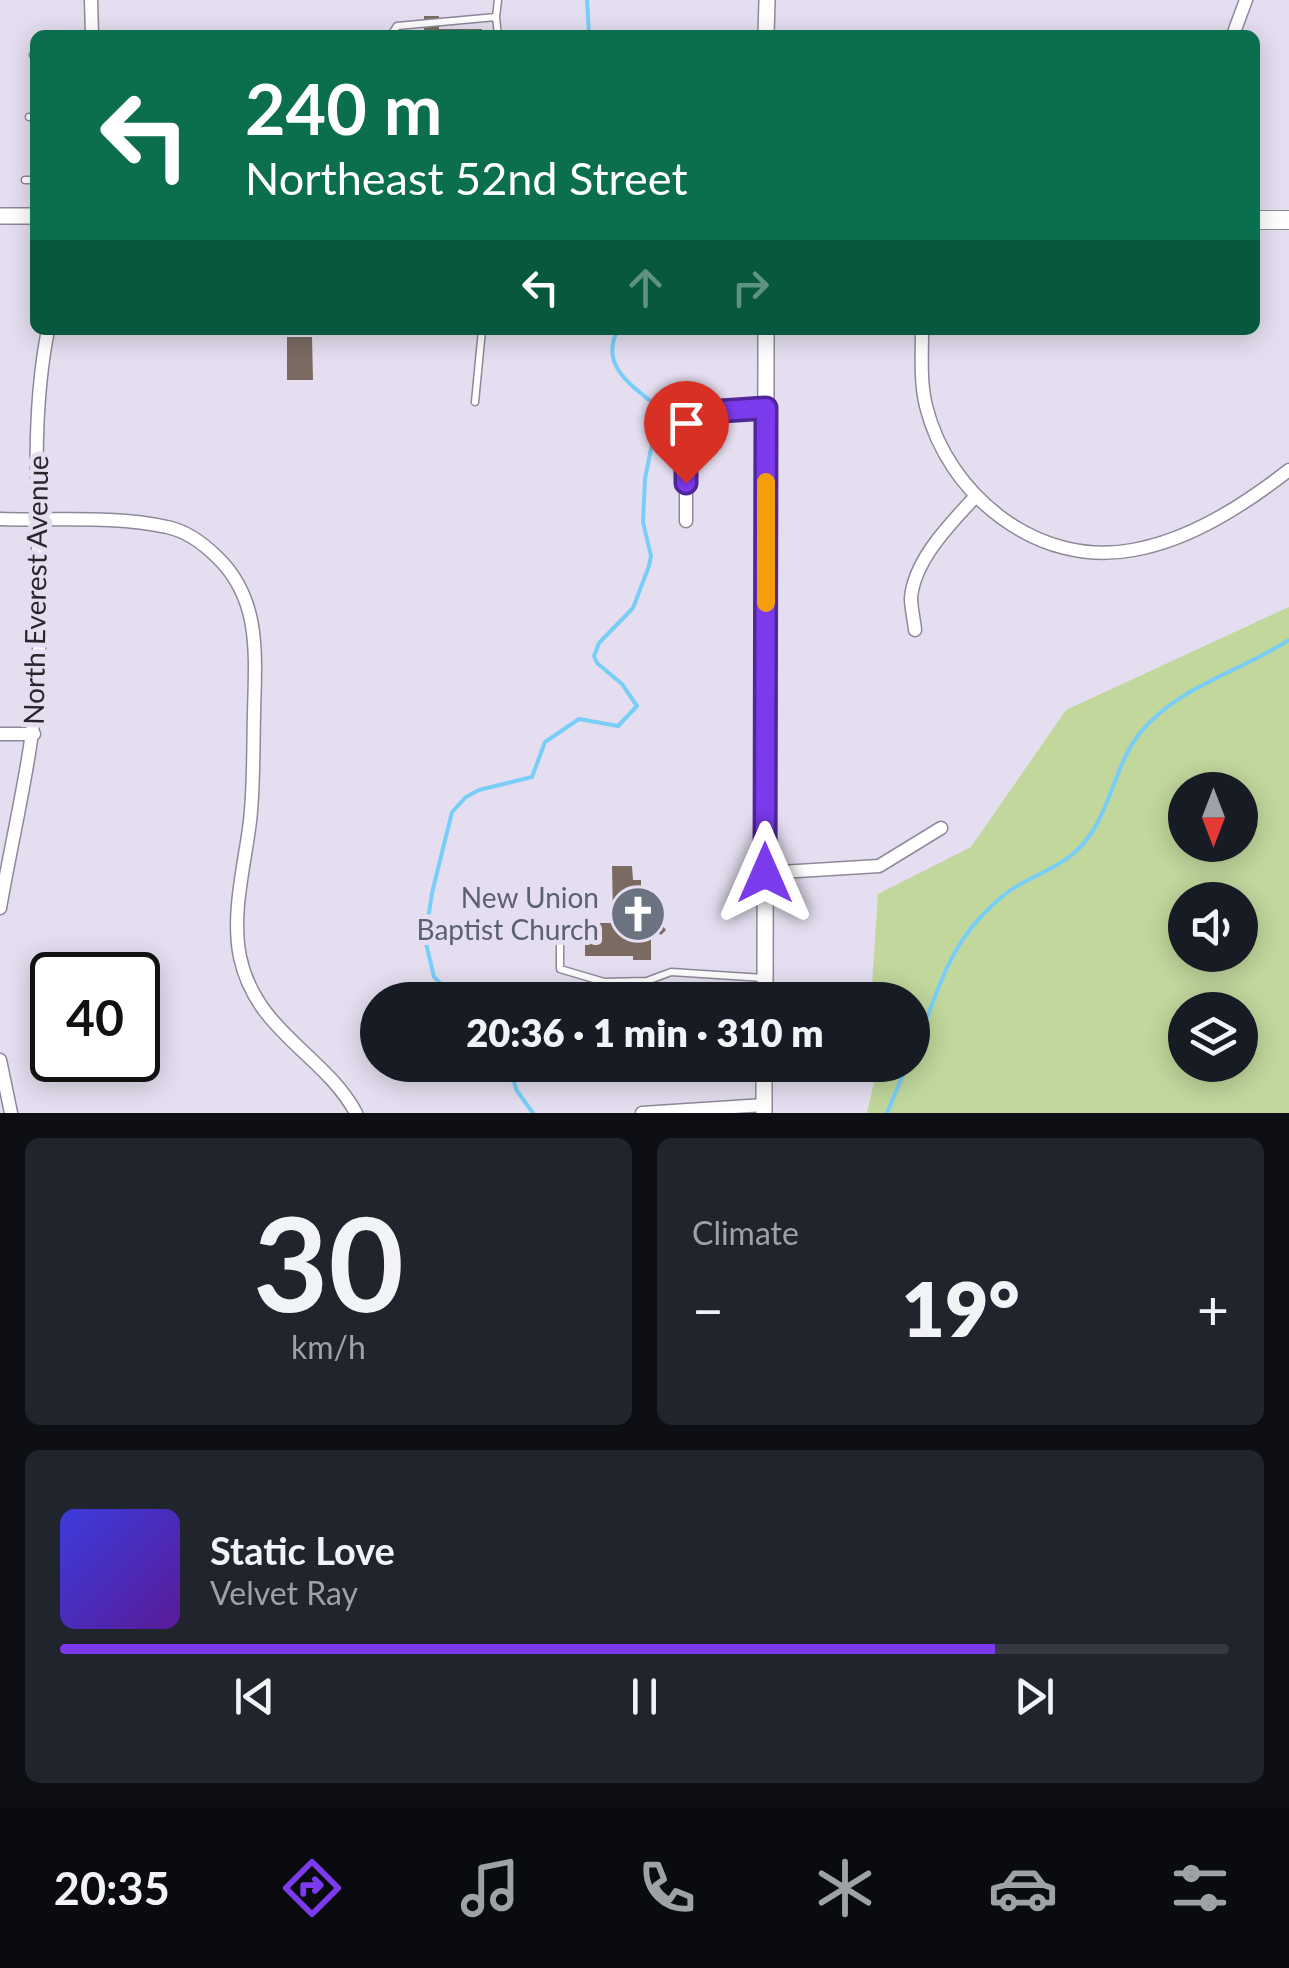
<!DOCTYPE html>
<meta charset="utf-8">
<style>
body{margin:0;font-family:Lato,sans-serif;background:#20242c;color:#f1f3f6;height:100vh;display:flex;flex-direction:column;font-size:38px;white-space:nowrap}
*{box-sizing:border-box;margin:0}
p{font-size:32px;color:#9ea1a6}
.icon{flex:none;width:55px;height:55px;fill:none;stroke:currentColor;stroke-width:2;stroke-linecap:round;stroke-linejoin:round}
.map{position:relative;height:1113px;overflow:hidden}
.drawer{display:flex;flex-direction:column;gap:25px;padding:25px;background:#0d0f14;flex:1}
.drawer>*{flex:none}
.guide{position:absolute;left:30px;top:30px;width:1230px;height:305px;border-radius:15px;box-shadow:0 5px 25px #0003;background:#0b6e4f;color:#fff;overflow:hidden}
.needle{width:65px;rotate:180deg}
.controls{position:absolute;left:1168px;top:772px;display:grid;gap:20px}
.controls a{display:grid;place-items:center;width:90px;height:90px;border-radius:50%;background:#171b24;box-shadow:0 5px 25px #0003;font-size:50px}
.speed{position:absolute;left:30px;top:952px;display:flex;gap:20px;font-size:50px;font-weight:700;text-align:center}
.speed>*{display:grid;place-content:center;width:130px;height:130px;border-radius:50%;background:#171b24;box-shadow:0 5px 25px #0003;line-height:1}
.speed .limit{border:5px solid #111;border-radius:15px;background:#fff;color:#111}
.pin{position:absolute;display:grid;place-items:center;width:85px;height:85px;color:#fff;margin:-102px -42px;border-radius:50% 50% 50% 0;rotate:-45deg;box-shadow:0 0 10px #0007}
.pin .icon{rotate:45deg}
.me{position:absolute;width:110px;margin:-55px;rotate:0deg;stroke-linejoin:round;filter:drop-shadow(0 0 8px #0008)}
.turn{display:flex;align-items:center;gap:35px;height:210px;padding:0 50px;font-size:45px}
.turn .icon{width:130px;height:130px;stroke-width:2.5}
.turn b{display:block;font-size:70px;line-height:85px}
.lanes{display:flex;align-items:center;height:95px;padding:0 50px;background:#0003;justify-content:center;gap:50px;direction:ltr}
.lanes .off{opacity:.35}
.big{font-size:75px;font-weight:800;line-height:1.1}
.drawer .tile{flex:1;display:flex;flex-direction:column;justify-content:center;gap:15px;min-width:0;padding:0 35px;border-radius:15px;background:#20242c}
.drawer .dial{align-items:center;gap:0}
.dial b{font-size:130px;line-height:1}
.song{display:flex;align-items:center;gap:30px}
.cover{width:120px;height:120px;border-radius:15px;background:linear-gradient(135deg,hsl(240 70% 55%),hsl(270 70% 35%))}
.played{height:10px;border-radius:5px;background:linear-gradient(90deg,#7c3aed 80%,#363941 80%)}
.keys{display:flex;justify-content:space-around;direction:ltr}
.heat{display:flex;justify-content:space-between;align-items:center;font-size:55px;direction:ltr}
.drawer .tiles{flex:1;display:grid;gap:25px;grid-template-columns:1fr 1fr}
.tile:last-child{grid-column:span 2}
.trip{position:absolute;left:360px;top:982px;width:570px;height:100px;border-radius:50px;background:#171b24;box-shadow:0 5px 25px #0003;font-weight:800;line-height:100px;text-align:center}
.dock{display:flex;height:160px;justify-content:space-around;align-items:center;background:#090b0e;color:#9ea1a6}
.dock .icon{width:70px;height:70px}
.dock .active{color:#7c3aed}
.dock b{font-size:45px;color:#f1f3f6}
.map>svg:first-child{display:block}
.green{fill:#c1d79c;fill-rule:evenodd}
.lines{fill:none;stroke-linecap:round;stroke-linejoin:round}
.stream{stroke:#79cef7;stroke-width:4}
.building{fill:#7a6a61}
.service-casing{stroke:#8e8999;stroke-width:9}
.minor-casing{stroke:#8e8999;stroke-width:15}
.tertiary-casing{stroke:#8e8999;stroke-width:18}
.secondary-casing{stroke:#8e8999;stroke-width:20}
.service{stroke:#fff;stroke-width:6}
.minor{stroke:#fff;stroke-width:12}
.tertiary{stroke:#fff;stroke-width:15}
.secondary{stroke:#fff;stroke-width:18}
.route-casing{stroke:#51269a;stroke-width:25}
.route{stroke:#7c3aed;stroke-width:18}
.slow{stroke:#f59e0b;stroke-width:18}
.labels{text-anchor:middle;stroke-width:10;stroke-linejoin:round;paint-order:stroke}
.street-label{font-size:28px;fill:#28262d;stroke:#e4def0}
.worship-label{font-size:28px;fill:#5b616d;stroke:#e4def0;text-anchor:end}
</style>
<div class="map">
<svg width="1289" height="1113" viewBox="0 0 1289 1113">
<rect width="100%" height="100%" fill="#e4def0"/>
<path class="green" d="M1289 607V1113H867L878 1065H912V1000H871L878 894 971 847 1066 710ZM1185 790H1240V845H1185ZM1185 900H1240V955H1185ZM1185 1010H1240V1065H1185Z"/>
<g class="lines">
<path class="stream" d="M587 0 589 35
M457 1000 434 977 425 939 432 893 452 812 466 797 479 790 532 777 545 742 579 719 618 726 637 706 622 684 597 663 594 656 599 643 633 608 649 566 651 556 643 522 645 479 659 408C634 387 598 366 618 330
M912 1054C942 987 946 940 1008 892 1028 877 1055 870 1074 853 1111 821 1111 769 1140 733 1177 687 1241 671 1289 640
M508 1065 517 1091 533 1113
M887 1113 907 1065"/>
</g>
<path class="building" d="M424 16H439V29H482V35H419V30H424Z
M287 337H312L313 380H287Z
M612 866H632L633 880H641V889H646V909H654L660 902 666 907 662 911V925L666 930 661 935 651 927V960H633V956H585V935H600V923H632V917H613Z"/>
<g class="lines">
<g class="service-casing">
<path id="service" d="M391 35 397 26 496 17
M498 35 496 17 498 0
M33 55H35
M29 117H35
M25 180H35
M475 402 482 330
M560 942V969L604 982 647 981 671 972 764 978"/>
</g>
<g class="minor-casing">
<path id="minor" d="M91 0 92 35
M1233 35 1246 0
M922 330C922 355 920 382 926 406 948 496 1039 568 1133 550 1190 540 1244 505 1289 470
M0 519C54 521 114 515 167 527 187 531 204 544 218 558 262 601 255 658 254 715 253 750 254 786 250 821 245 864 231 913 240 957 256 1032 324 1054 356 1113
M686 521V445L691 421 707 412 766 407
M915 630C914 619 911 608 911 598 914 560 951 523 975 497
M0 734H34
M765 873 879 866 941 828
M0 908C15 822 37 739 39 651 42 545 27 435 48 330
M0 1060 11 1113
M642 1113 764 1105"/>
</g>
<g class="tertiary-casing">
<path id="tertiary" d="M766 35 767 0
M0 216H35
M765 1000 766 330
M764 1113V1065"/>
</g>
<g class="secondary-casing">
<path id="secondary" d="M1255 220H1289"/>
</g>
<use href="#service" class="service"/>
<use href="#minor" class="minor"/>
<use href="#tertiary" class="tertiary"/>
<use href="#secondary" class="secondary"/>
</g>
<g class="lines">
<g class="route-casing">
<path id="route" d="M686 483V445L691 421 707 412 766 408 765 873"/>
</g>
<use href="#route" class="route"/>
<path class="slow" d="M766 603V482"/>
</g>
<defs>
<g id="church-disc" transform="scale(2.875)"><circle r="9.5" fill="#6b7280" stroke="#e4def0"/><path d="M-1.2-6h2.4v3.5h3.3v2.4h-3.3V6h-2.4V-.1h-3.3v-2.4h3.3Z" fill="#fff"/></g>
</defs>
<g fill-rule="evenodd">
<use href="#church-disc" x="638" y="914"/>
</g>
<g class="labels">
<g class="street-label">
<text transform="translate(36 590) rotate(-89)" y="10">North Everest Avenue</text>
</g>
<g class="worship-label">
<text x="599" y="908">New Union<tspan x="599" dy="32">Baptist Church</tspan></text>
</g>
</g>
</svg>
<div class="controls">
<a><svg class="needle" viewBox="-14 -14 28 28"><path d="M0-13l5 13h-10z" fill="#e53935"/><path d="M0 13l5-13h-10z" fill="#9ea1a6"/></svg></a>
<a><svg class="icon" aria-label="sound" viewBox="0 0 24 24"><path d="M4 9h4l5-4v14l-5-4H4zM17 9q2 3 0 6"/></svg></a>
<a><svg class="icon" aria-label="layers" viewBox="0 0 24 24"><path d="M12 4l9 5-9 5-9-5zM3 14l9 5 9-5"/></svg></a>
</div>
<div class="speed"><div class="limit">40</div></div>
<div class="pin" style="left:686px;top:483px;background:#d93025"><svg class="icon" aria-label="arrive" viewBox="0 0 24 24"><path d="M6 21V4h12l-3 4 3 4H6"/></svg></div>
<svg class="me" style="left:765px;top:873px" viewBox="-20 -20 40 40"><path d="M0-17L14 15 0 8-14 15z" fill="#7c3aed" stroke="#fff" stroke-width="4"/></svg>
<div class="trip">20:36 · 1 min · 310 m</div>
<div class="guide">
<div class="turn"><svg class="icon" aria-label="left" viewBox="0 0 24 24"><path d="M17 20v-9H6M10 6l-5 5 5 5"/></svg><div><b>240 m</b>Northeast 52nd Street</div></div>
<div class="lanes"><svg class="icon" aria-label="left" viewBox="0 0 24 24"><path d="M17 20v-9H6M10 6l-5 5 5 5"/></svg><svg class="icon off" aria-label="ahead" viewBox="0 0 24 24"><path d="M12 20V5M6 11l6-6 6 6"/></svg><svg class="icon off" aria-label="right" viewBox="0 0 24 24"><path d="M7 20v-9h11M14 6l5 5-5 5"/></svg></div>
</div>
</div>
<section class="drawer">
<div class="tiles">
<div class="tile dial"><b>30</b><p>km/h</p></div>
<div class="tile"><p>Climate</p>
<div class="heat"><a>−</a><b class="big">19°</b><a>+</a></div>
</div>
<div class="tile">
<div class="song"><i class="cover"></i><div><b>Static Love</b><p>Velvet Ray</p></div></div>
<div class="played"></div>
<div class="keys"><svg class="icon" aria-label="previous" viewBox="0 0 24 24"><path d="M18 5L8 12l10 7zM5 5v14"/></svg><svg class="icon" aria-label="pause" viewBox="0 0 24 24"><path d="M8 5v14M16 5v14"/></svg><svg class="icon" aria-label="next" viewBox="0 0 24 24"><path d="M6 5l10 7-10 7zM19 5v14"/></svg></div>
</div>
</div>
</section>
<nav class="dock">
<b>20:35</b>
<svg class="icon active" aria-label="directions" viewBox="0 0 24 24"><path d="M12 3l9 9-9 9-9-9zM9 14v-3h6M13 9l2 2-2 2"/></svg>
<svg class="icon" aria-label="music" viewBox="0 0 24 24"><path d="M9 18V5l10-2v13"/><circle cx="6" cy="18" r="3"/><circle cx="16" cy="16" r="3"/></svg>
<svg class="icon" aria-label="phone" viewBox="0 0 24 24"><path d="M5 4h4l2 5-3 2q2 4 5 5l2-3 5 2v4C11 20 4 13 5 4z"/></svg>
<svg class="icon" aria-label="climate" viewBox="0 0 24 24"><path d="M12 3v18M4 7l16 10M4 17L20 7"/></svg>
<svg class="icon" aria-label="car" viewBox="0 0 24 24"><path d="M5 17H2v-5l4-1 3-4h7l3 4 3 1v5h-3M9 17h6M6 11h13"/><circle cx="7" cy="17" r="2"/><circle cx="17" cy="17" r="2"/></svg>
<svg class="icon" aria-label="filters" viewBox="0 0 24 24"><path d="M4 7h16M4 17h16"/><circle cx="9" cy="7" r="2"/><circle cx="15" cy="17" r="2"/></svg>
</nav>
